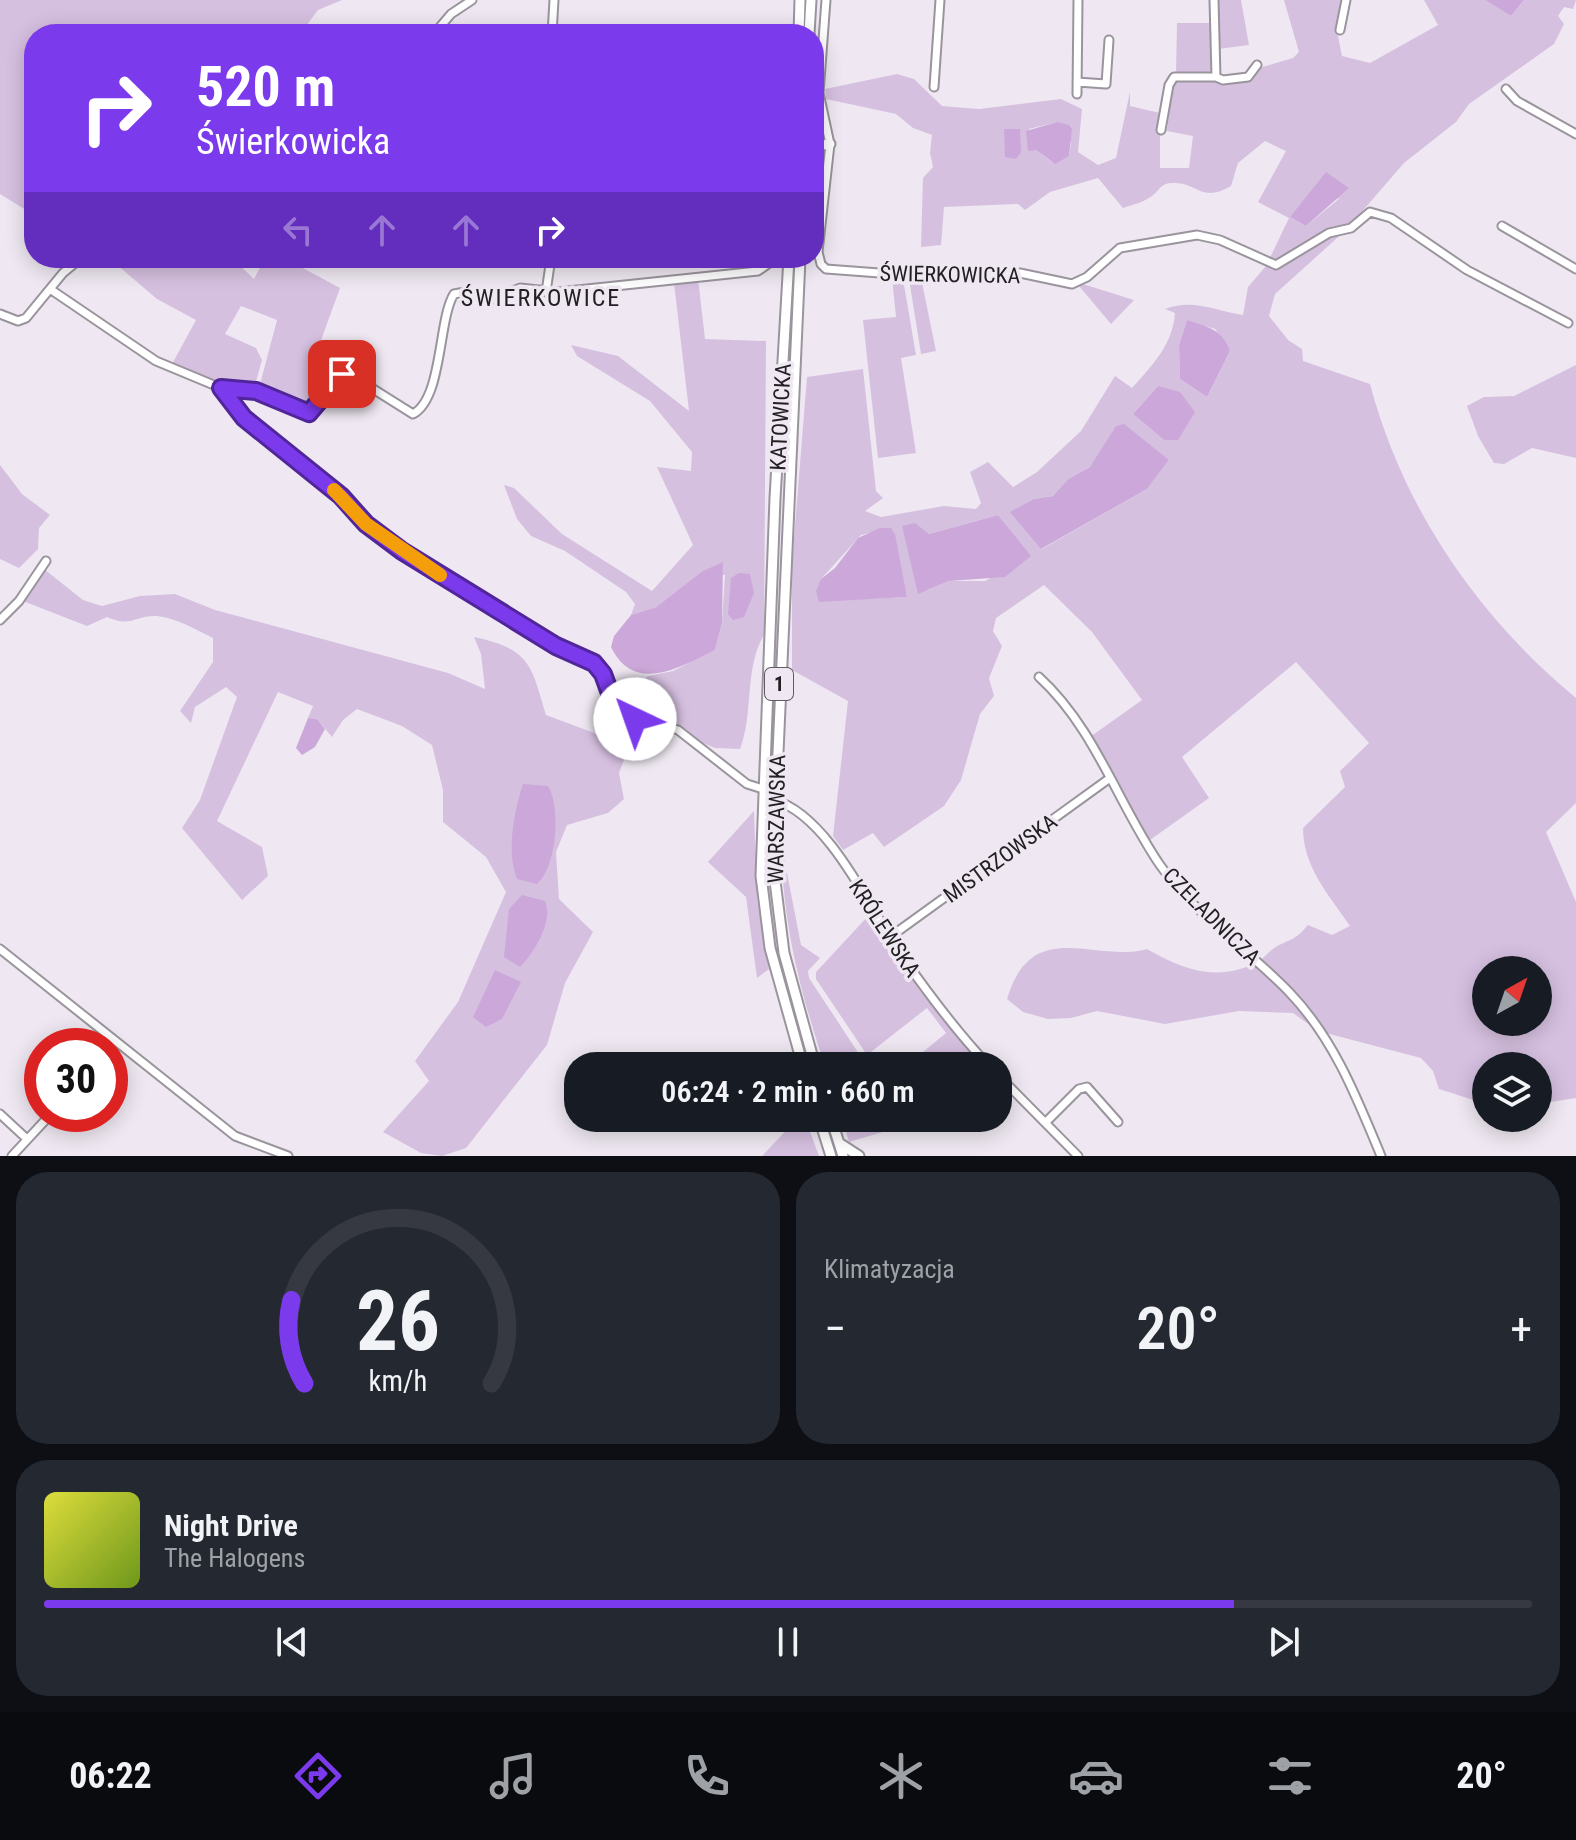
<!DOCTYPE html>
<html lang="pl">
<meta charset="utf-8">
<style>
body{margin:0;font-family:"Roboto Condensed",sans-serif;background:#242831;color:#f1f3f6;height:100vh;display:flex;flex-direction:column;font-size:30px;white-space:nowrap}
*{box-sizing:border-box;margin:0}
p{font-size:26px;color:#9ea1a6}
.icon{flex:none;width:44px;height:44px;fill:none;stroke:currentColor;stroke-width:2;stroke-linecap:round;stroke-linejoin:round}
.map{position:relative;height:1156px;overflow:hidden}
.side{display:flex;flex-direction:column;gap:16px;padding:16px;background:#0d0f14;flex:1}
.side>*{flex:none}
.hud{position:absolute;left:24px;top:24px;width:800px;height:244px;border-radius:32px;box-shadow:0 4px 20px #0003;background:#7c3aed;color:#fff;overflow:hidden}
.needle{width:52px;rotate:40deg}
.controls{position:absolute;left:1472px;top:956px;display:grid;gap:16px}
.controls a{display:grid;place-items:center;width:80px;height:80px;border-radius:50%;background:#171b24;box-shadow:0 4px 20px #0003;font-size:40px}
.speed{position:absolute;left:24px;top:1028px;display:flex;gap:16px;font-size:40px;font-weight:700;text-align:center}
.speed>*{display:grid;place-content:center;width:104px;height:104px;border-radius:50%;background:#171b24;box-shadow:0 4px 20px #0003;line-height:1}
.speed .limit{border:12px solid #d22;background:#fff;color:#111}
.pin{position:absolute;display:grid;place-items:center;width:68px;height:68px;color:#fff;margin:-34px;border-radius:16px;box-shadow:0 4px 12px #0006}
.me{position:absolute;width:88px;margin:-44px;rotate:318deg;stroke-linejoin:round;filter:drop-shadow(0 0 6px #0008)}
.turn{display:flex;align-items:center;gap:28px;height:168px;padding:0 40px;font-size:36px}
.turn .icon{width:104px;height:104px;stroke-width:2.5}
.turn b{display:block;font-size:56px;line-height:68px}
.lanes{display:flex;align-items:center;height:76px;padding:0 40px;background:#0003;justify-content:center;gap:40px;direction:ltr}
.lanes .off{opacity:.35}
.big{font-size:60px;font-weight:600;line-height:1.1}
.side .card{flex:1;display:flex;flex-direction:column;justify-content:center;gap:12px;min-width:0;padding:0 28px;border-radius:32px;background:#242831}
.side .dial{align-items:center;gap:0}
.dial svg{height:208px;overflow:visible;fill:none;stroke:#363941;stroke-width:7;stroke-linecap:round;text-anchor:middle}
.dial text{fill:#f1f3f6;stroke:none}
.song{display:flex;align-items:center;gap:24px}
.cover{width:96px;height:96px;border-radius:12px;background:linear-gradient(135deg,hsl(60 70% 55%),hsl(80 70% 35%))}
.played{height:8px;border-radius:4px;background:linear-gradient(90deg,#7c3aed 80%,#363941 80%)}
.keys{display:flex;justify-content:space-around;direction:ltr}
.heat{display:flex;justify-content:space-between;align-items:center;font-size:44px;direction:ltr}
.side .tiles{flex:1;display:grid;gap:16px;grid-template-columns:1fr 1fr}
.card:last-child{grid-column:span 2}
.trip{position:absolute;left:564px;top:1052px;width:448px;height:80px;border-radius:32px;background:#171b24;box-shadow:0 4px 20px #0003;font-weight:600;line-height:80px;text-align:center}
.menu{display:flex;height:128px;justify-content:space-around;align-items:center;background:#090b0e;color:#9ea1a6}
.menu .icon{width:56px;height:56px}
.menu .on{color:#7c3aed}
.menu b{font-size:36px;color:#f1f3f6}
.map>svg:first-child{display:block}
.green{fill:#d6c0e0;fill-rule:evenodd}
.water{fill:#cba8d9}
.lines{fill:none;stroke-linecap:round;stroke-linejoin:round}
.minor-casing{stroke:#9a949d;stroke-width:11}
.major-casing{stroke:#9a949d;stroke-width:13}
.minor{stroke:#fff;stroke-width:7}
.major{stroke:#fff;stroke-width:9}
.route-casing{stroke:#51269a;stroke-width:20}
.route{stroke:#7c3aed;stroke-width:14}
.slow{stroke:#f59e0b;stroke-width:14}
.labels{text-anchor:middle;stroke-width:7;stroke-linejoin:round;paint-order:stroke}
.shield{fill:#efe8f2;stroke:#605c62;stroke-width:2}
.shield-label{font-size:20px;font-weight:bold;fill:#232024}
.street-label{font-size:22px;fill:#232024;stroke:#efe8f2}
.neighbourhood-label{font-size:24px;letter-spacing:2px;fill:#232024;stroke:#efe8f2}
</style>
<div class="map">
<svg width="1576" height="1156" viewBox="0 0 1576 1156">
<rect width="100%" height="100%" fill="#efe8f2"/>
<path class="green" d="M0 0H342L318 10 300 34H34V215L0 194Z
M1217 0H1241L1249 45 1218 49Z
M1284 0H1344L1337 31 1342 56 1370 63 1438 25 1424 0H1485L1511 16 1524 0H1576L1573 9 1564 7 1558 16 1564 24 1554 44 1469 104 1456 122 1404 163 1346 230 1275 294 1269 316 1288 340 1302 349 1303 361 1370 384C1403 508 1477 616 1576 698V803L1546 832 1576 902V1098L1538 1104V1066H1486V1104L1439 1089 1433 1071 1421 1058 1318 1031 1293 1013 1239 1011 1165 1024 1097 1011 1071 1018 1048 1019 1023 1012 1007 999C1032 915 1095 964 1147 949 1183 970 1219 983 1259 961 1264 958 1268 952 1273 949 1289 938 1293 943 1308 925L1332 935 1350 926C1329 895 1303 867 1303 828L1345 787 1340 771 1369 743 1296 662 1182 757 1209 798 1150 840 1090 737 1142 700 1092 632 1044 585 996 618 993 631 1002 646 989 678 994 696 980 714 961 780 944 806 884 847 873 833 843 850 833 836 848 701 792 670V563L807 377 863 369 876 491 883 498 865 511 881 517 944 506 976 509 981 503 970 472 988 462 1013 487 1037 472 1081 431 1115 376 1132 388C1152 366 1173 344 1175 313L1165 309C1193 298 1216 311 1243 315L1248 287 1266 266 1289 218 1258 202 1286 151 1265 141 1238 163 1231 186C1200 204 1197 181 1172 183 1161 183 1160 190 1152 196 1144 202 1132 205 1123 208L1098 178 1050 192 1025 210 1018 204 944 207 941 245 921 247 923 178 933 167 930 153 932 135 913 128 896 114 826 99 825 89 897 74 914 79 942 106 979 109 1061 99 1082 109 1078 152 1098 165 1116 158 1130 92V106L1160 113V168H1189L1193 136 1167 131 1172 85 1179 81 1245 80 1252 70 1293 58 1299 52ZM1057 122 1071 143 1069 156 1053 163 1036 150 1029 129ZM1340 198 1306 226 1290 217ZM1187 320 1215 329 1230 351 1207 397 1180 379 1179 345ZM1158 386 1164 440 1133 414ZM1105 448 1169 460 1147 489 1042 549 1034 499 1053 496 1068 479 1090 467ZM998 515 1030 556 985 581H949L928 590 920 529 929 534ZM890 528 907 597 819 601 821 579 861 535ZM1486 970H1538V1022H1486Z
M1177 23H1211L1213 75 1176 74Z
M814 152 823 165 814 246Z
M109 258H232L254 279 265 258H284L340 288 316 354 342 367 308 409 259 388 277 320 241 306 225 334 256 348 262 360 255 385 218 381 172 364 196 320 157 299Z
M698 278 705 339 766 341 764 635C744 668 754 713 740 749L715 748 691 738 666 717 634 704 633 688 648 676 673 671 715 650 722 623 725 575 701 572 656 607 631 615 635 604 626 592 565 551 531 536 517 519 504 485 514 488 562 534 652 591 693 545 657 467 691 471 692 452 650 401 577 356 571 345 618 356 689 411 674 283Z
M892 278 903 279 916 355 901 358 916 453 878 458 863 320 896 317Z
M921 278 936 351 921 354 909 279Z
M1083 284 1134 300 1111 324 1079 286Z
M1576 365V458L1532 448 1504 464 1494 463 1478 436 1467 406 1484 397 1514 396Z
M0 465 22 494 50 515 39 528 38 549 19 568 0 559Z
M44 569 83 600 102 606 140 596 175 594 215 610 448 673 485 689 481 654 474 637C530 649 531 664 546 715L597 734 624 760 619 773 624 799 608 813 567 825 556 852 559 899 593 932 565 983 547 1045 466 1148 442 1156 421 1153 383 1132 429 1081 415 1061 458 1002 506 892 486 857 443 822V790L432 745 402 726 357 709 343 720 332 737 317 719 308 718 313 706 278 692 217 821 262 847 268 876 242 900 182 828 200 800 237 697 226 687 195 707 191 723 180 711 213 662V638C196 630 177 618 157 616 135 615 131 628 107 617L87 626 23 601Z
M754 811 757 899 769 969 757 978 746 897 708 862Z
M781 842 801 945 820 958 808 971 809 978 867 1066H825C799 988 783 925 781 842Z
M870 914 920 991 980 1063 977 1066H906L946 1033 927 1008 867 1055 816 979V972Z
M798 1118H805L819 1156H762Z
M842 1118H909L913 1123 849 1142Z"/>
<path class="water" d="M1485 0H1524L1511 16Z
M1057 122 1069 125 1072 129 1069 156 1055 164 1036 150 1028 151 1026 131Z
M1004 129H1020L1021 152 1016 159 1005 157Z
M1326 172 1349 188 1306 226 1290 217Z
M1187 320C1207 326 1223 330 1230 351L1207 397 1180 379 1179 345Z
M1158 386 1180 392 1195 412 1178 440H1164L1133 414Z
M1124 424 1169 460 1147 489 1041 549 1010 512 1034 499 1053 496 1068 479 1090 467 1116 426Z
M998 515 1031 556 1005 577 949 581 918 594 902 526 915 523 929 534Z
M880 528H891L895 534 907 597 819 602 816 591 821 579 835 568 858 538Z
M723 562 722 623 715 650C681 667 634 695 611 647L614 636 631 615 656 607 701 572Z
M739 573 750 574 754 593 744 617 733 620 728 614 731 578Z
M308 718 317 719 325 729 315 747 302 755 296 748Z
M523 784 548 786C561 807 557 867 537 884L517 879C506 851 514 812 523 784Z
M522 895 545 901C554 921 534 953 520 967L504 957 509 909Z
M495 970 521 982 502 1019 486 1027 473 1017Z"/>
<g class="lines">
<g class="minor-casing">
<path id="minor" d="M826 0 819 93 830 144 818 252 821 264 826 269 906 275 1020 273 1072 284 1087 277 1120 248 1197 235 1220 240 1276 265 1329 233 1351 228 1370 212 1391 218 1467 270 1568 323
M1340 30 1346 0
M434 34 451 14 472 0
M552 34 554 0
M1216 77 1223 80 1248 77 1257 65
M1077 82 1106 84 1109 40
M934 87 940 0
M1506 89 1517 101 1576 134
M1077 94 1078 0
M1161 130 1169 85 1174 77H1216L1214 0
M1502 226 1576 269
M50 289 156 361 221 388 259 392 309 413 342 374 351 375 413 414C443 398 438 319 454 294L465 292 490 300 520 288 558 292 758 271 768 264 770 258
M546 292 551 258
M0 314 18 321 26 318 63 273 81 258
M221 388 244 418 341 496 366 524 402 551 556 646 594 663 603 674 615 707 624 714 678 730 747 784 763 789
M0 620 19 601 46 561
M1039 677C1095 728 1118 804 1160 865 1194 914 1249 950 1290 993 1334 1039 1357 1098 1381 1156
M774 800C829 815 872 913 904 959 930 996 958 1033 989 1066
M890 937 1110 778
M0 949 235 1136 288 1156
M998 1075 1078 1156
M0 1114 27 1139
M1047 1121 1079 1089 1087 1087 1118 1122
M12 1156 51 1114"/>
</g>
<g class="major-casing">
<path id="major" d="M799 34 800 0
M809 34 811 0
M814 146 830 144
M789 258 775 498 761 876 770 948 803 1066
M800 258 773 865 784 953 815 1066
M819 1118 831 1156
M831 1118 843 1156
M839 1143 859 1156"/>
</g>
<use href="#minor" class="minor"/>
<use href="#major" class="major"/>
</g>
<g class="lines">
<g class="route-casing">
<path id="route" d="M342 374 309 413 256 391 221 388 244 418 341 496 366 524 402 551 556 646 594 663 603 674 615 707 635 719"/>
</g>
<use href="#route" class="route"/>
<path class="slow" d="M334 490 366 524 440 575"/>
</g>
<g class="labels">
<rect class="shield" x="765" y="668" width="28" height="32" rx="6"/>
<g class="shield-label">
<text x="779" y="691">1</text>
</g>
<g class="street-label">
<text transform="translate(950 274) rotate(1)" y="8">ŚWIERKOWICKA</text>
<text transform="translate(780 417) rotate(-87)" y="8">KATOWICKA</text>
<text transform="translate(776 819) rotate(-89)" y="8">WARSZAWSKA</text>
<text transform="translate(1000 858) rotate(-36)" y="8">MISTRZOWSKA</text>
<text transform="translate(1212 916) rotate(45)" y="8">CZELADNICZA</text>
<text transform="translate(885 928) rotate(57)" y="8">KRÓLEWSKA</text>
</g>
<g class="neighbourhood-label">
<text x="541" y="306">ŚWIERKOWICE</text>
</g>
</g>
</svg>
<div class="controls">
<a><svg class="needle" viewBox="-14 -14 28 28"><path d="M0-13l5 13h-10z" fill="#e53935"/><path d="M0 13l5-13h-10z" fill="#9ea1a6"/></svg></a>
<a><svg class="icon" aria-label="layers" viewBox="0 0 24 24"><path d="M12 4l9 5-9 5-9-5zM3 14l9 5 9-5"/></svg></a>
</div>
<div class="speed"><div class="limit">30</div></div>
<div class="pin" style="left:342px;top:374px;background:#d93025"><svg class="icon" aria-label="arrive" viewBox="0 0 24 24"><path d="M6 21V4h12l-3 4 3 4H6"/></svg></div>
<svg class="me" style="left:635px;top:719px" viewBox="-20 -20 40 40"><circle r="19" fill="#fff"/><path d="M0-13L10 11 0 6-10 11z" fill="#7c3aed"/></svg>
<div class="trip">06:24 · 2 min · 660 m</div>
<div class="hud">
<div class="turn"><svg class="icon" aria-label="right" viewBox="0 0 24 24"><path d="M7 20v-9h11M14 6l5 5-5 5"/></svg><div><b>520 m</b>Świerkowicka</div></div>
<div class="lanes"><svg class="icon off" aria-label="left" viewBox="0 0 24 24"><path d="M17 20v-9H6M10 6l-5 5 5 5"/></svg><svg class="icon off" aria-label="ahead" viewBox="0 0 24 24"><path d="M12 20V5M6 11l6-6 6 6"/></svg><svg class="icon off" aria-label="ahead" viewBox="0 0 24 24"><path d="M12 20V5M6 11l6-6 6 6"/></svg><svg class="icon" aria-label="right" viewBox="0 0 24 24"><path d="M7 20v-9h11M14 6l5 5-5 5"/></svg></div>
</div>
</div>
<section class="side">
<div class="tiles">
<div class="card dial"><svg viewBox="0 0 100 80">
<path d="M14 69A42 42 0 1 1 86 69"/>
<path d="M14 69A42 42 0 0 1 9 37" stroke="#7c3aed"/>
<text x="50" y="56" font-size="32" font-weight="700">26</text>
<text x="50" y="72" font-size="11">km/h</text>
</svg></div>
<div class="card"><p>Klimatyzacja</p>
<div class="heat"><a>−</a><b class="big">20°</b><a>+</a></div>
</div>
<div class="card">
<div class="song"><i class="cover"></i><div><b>Night Drive</b><p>The Halogens</p></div></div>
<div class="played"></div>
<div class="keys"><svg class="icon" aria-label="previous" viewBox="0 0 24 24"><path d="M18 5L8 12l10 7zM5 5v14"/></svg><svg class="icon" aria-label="pause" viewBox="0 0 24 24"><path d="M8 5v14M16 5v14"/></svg><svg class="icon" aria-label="next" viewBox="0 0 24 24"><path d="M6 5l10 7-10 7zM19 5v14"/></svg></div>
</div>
</div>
</section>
<nav class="menu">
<b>06:22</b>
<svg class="icon on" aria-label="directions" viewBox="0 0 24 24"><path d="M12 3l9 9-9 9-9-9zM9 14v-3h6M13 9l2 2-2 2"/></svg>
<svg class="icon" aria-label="music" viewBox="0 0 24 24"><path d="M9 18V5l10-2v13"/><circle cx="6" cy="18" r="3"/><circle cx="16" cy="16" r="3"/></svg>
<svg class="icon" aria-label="phone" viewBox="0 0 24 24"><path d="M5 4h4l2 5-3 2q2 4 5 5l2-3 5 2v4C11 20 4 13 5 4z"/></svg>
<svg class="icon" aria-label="climate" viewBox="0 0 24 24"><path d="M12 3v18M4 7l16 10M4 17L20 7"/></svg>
<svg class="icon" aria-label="car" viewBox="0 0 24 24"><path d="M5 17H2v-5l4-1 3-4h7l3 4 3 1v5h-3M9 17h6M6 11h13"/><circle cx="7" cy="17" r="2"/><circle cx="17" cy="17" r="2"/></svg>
<svg class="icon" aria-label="filters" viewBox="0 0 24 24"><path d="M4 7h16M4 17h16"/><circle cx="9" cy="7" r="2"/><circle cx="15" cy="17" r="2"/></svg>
<b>20°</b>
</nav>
